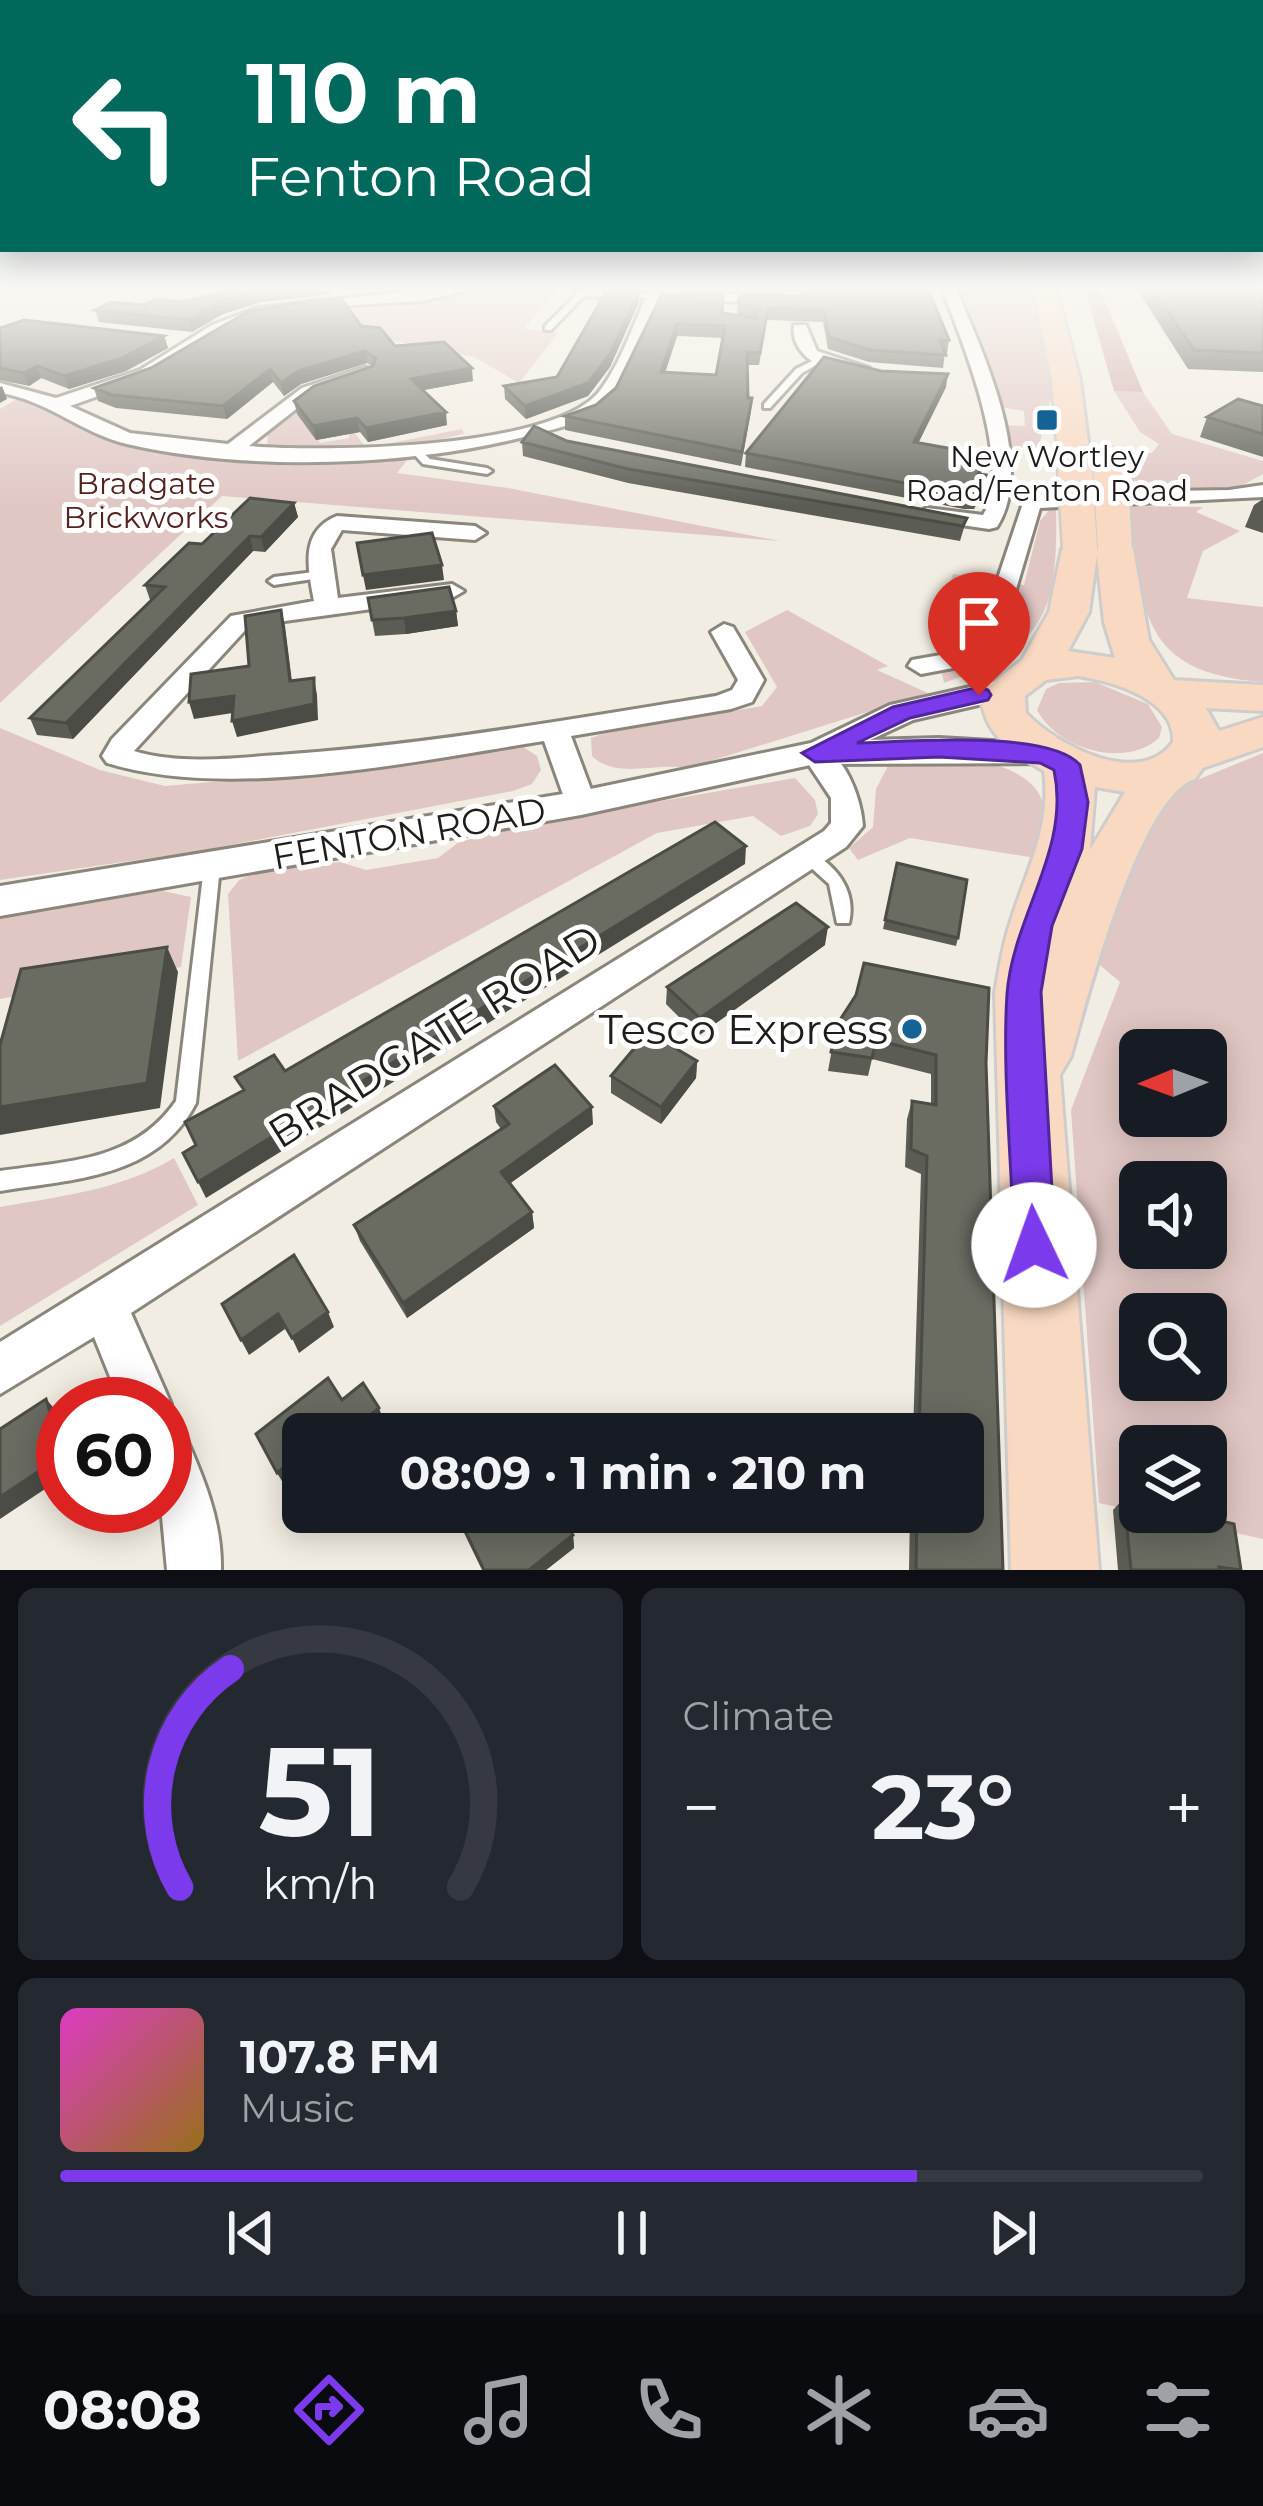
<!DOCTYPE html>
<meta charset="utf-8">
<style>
body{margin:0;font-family:Montserrat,sans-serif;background:#242831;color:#f1f3f6;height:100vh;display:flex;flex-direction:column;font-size:45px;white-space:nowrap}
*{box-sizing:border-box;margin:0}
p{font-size:39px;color:#9ea1a6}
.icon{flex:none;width:66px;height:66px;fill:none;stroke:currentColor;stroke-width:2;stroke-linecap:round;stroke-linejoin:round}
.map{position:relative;height:1570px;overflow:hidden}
.sheet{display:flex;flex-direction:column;gap:18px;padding:18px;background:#0d0f14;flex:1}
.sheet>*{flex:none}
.hud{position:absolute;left:0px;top:0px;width:1263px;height:252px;box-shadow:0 6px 30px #0003;background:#00695c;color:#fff;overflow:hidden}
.needle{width:78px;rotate:269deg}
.buttons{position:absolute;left:1119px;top:1029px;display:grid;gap:24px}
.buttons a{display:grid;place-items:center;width:108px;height:108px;border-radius:18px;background:#171b24;box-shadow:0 6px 30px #0003;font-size:60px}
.speed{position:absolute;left:36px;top:1377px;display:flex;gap:24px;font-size:60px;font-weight:700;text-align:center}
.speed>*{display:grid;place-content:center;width:156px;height:156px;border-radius:50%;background:#171b24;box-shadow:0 6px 30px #0003;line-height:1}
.speed .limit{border:18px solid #d22;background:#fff;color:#111}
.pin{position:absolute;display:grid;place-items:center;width:102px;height:102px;color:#fff;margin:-123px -51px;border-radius:50% 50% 50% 0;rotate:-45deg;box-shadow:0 0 12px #0007}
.pin .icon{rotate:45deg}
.me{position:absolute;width:132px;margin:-66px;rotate:357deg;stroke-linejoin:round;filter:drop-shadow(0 0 9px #0008)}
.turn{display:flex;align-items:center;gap:42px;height:252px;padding:0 48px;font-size:54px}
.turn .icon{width:156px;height:156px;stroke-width:2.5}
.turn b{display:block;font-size:84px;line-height:102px}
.big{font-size:90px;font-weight:700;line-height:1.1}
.sheet .card{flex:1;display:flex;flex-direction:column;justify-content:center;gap:18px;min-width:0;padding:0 42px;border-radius:18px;background:#242831}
.sheet .dial{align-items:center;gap:0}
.dial svg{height:312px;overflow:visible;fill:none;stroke:#363941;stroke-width:7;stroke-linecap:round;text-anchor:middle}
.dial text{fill:#f1f3f6;stroke:none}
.song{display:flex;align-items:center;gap:36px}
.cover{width:144px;height:144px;border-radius:18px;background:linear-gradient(135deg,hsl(310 70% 55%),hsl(40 70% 35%))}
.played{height:12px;border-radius:6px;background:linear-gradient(90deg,#7c3aed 75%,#363941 75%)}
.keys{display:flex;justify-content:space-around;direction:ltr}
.heat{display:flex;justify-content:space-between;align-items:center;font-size:66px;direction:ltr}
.sheet .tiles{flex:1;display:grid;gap:18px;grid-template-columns:1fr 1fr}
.card:last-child{grid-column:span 2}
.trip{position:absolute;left:282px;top:1413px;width:702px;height:120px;border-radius:18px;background:#171b24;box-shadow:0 6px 30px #0003;font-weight:700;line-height:120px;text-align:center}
.dock{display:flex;height:192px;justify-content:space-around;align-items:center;background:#090b0e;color:#9ea1a6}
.dock .icon{width:84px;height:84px}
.dock .on{color:#7c3aed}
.dock b{font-size:54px;color:#f1f3f6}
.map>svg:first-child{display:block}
.green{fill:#e1c7c4;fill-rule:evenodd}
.forest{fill:#d0aca8}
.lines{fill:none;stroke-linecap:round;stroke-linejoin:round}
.service-casing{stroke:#8b867c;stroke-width:6}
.minor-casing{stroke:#8b867c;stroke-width:6}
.tertiary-casing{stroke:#8b867c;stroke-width:6}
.primary-casing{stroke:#cecdcc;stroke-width:6}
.service{fill:#fff;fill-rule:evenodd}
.minor{fill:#fff;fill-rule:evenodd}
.tertiary{fill:#fff;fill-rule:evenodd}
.primary{fill:#f9d9c2;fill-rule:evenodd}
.primary-bridge-casing{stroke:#cecdcc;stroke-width:39;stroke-linecap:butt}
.primary-bridge{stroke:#f9d9c2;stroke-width:34}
.wall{fill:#5b5d54;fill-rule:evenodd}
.shaded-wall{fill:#4a4c45}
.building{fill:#6a6c62;stroke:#4a4c45;stroke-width:3;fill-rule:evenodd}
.route{fill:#7c3aed;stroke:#51269a;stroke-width:3}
.poi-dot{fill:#156396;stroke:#fff;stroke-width:4.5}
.labels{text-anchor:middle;stroke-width:10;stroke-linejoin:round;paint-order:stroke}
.far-poi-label{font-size:30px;fill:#1f1d19;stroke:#fff}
.far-park-label{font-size:30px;fill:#532320;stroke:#fff}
.street-label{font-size:36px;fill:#1f1d19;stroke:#fff}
.near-poi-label{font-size:42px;fill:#1f1d19;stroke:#fff;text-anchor:end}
.near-street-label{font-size:42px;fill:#1f1d19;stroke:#fff}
</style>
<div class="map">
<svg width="1263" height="1570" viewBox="0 0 1263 1570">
<rect width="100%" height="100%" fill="#f2ede2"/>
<path class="green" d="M491 286H645L637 294 558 289 524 329 558 333 519 383 474 357 332 328 288 309 431 299Z
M958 286H1033L1056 377 1038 450 1009 447 1004 425 1025 426 1024 411 1001 407 984 371Z
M1114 391 1143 392 1172 434 1263 461V474L1234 490 1127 487 1134 452 1152 453 1159 444 1140 432Z
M13 395 40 401 95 436 146 450 327 463 408 459 397 473 508 488 780 541 222 496 0 703V409L17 399Z
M298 402 320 443 349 438 348 424 366 448 462 429 464 434 390 450 267 445 268 433Z
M1056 502C1058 609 1050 645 944 683L935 641 953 574 1024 585 1040 521Z
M1130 506 1203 507 1196 512 1240 531 1203 551 1187 598 1263 607V682C1138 673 1142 608 1130 506Z
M787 610 888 666 877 670 928 693 688 768C657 762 616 780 592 756L591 738 605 733 762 706 777 687 745 632Z
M1095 682 1148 704 1162 727 1159 738C1125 769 1057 749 1037 710L1046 689 1059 683Z
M0 728 100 770 165 786 336 771 522 746 537 756 541 770 532 784 513 791 199 851 0 880Z
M1263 753V1539L1099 1503 1071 1110 1120 982 1088 955 1147 829 1175 789ZM1140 1050H1206V1116H1140ZM1140 1182H1206V1248H1140ZM1140 1314H1206V1380H1140ZM1140 1446H1206V1512H1140Z
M985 761C1046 780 1051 800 1042 859L910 838 858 860 849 848 873 827 876 789 890 762Z
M795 778 815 800 818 814 810 826 781 836 753 816 657 833 238 1061 228 894 239 880 259 871 340 862 366 870 438 858 459 842 528 824Z
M163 891 191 897 181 967 0 999V915Z
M174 1158 198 1205 0 1326V1207C61 1196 121 1190 174 1158Z"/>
<path class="forest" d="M1084 286H1099L1143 392 1114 391Z"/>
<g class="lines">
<g class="service-casing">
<path id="service" d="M579 292 654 294 658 296 654 298 584 296 551 330H545V326Z
M818 358 825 360 802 373 770 408H764V404L796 369Z
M414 450H420L430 459 487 468 492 471 487 474 423 464 414 454Z
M322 571 326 573V577L274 585 268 581 274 577Z
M806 850C835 863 857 890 849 923H837L829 884 798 856 800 852Z
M212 861 218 863 220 867 196 1103C157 1178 74 1179 0 1191V1171C67 1161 134 1162 176 1101L204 867 206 863Z"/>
</g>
<g class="minor-casing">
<path id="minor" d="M459 286H483L423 301 316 307 250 319 152 377 70 406 130 433 228 444 302 388 365 367 374 372 371 376 314 395 249 446C322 452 549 450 598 393 621 365 635 319 651 286H665C650 320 627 394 596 413 579 424 554 429 535 434 416 467 248 472 127 444 81 433 47 400 0 393V383L56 398 140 370 212 325 257 308Z
M941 286H955C981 349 1037 464 997 527L989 529 927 520 916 514 927 508 983 515C1014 463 961 339 941 286Z
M683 293 779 295 786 299 779 303 678 300Z
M794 325H806L817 351 869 368C842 384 788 360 794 325Z
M1263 485V497L1040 508 1001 640 969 665 921 674 908 666 912 660 952 653 980 632 1024 500 1049 493 1229 490Z
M337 516 475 526 486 533 475 540 342 530 331 549 338 598 452 584 464 591 452 598 249 626 134 751C180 765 232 758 279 755 426 745 572 719 716 696L732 690 738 680 711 632 724 624 733 627 764 680 752 702 731 709 571 736 596 803 581 813 566 803 544 741C416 761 229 801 107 763L102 756 112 739 231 616 314 601C308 569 299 531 337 516Z
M815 744C845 752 861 798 863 826L846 847 131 1313 171 1404 165 1418V1404H121L94 1337 0 1394V1342L824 831 831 823V798L801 753Z
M165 1424 183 1431C203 1476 222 1520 221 1570H167L161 1506H165Z"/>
</g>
<g class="tertiary-casing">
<path id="tertiary" d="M1006 679 1022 689 1017 696 913 720 870 740 939 738 1045 744 1057 747 1062 755 1057 763 815 764 581 815 0 916V886L581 791 811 743 890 705Z"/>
</g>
<g class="primary-casing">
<path id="primary" d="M1033 286H1055L1080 380 1091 465 1086 472H1064L1059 465 1052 380Z
M1080 538 1098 548 1115 538 1128 541 1133 549 1149 640 1174 680 1263 685V711L1206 708 1219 731 1263 717V747L1203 768 1195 779C1140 795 1086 1000 1071 1056L1060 1075 1099 1570H1011L995 993C999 971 1002 949 1009 927 1025 872 1052 830 1044 771 1011 751 982 734 981 692L1022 660 1049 612 1062 549 1067 541ZM1097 555 1104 622 1115 658 1068 651 1089 612ZM1078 676C1112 681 1176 699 1173 742 1140 789 1057 746 1026 713L1025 696 1046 680ZM1095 787 1125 792 1090 850Z"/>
</g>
<use href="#service" class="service"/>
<use href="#minor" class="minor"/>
<use href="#tertiary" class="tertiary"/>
<use href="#primary" class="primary"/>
<g class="primary-bridge-casing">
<path id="primary-bridge" d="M1110 462 1115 549
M1075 465 1080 549"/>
</g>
<use href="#primary-bridge" class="primary-bridge"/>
</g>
<path class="wall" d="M615 286H647L645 289 615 288Z
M668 286H927L949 340 947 353H945L943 368 869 362 828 349 823 322 767 320 759 365H748V398L751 411 741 466 565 430V416L596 405 616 388 662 294 722 313 755 318 737 314 738 303 801 296 797 292 669 288ZM677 336 723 338 716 375 665 373Z
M1135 286H1263V372L1188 369Z
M639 291V302L610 367 588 396 526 419 505 399 504 386 557 377Z
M331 294 261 302 223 314 192 332 99 322 95 310 181 302Z
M361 326 395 346 473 381 423 390 447 425 368 442 360 432 316 440 297 414 294 401 372 366 367 363 301 384 284 396 273 382 227 419 116 408 98 401 94 388Z
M0 328 164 336 168 348 126 371 69 389 41 378 29 386 0 380Z
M946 387 918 443 983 469 981 474 983 490 974 509H964L745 467 746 453Z
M1263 406V457L1200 437 1207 417Z
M522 442 967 518 960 541 628 483 523 456Z
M1263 499V533L1245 527 1254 505Z
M294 503 298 517 265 552 253 551 73 739 37 735 30 718 150 600 145 585 202 544Z
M368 598 456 611 458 626 406 634 375 636Z
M897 863 958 938 956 946 883 929Z
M825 945 698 1036 666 1004 667 987Z
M836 1026 986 1063 1003 1570H909L910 1512H963V1434H913L921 1174 905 1167 907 1119 912 1101 931 1104V1074L872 1059 868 1076 828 1071Z
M697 1061 696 1078 661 1124 611 1093V1076Z
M494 1106 593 1124 510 1183 532 1212 534 1228 407 1318 360 1241 354 1225 501 1129 496 1122Z
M1124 1498 1241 1570H1118L1113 1510Z
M454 1512H560L573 1535 574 1548 546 1570H482Z"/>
<path class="shaded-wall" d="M303 286H330L331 294 261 302 223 314 192 332 189 320 220 302 258 290Z
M639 291V302L610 367 588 396 526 419 525 406 588 383Z
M677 324V336L661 385V372Z
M164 336 168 348 126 371 69 389 64 376Z
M365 351 367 363 301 384 284 396 281 383 298 371Z
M37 366 41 378 29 386 24 373Z
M472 368 473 381 413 392 411 379Z
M270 369 273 382 227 419 223 406Z
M948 374 946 387 912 456 914 442Z
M2 386 7 399 0 403V387Z
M446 412 447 425 368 442 366 428Z
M357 418 360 432 316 440 313 426Z
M986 475 983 490 974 509 977 495Z
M294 503 298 517 265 552 261 537Z
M250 536 253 551 73 739 66 723Z
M442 565 444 580 366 590 363 575Z
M281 610 285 626 294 698 290 681Z
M456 611 458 626 406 634 404 618Z
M314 678 317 695 318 720 237 737 232 721Z
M234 696 239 712 194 719 189 702Z
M746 846 745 864 206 1198 198 1182Z
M828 927 825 945 698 1036 700 1018Z
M167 947 178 972 160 1108 0 1135V1107Z
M697 1061 696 1078 661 1124V1107Z
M592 1107 593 1124 504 1188 501 1172Z
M532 1212 534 1228 407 1318 403 1303Z
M328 1312 334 1327 299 1353 292 1338Z
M278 1314 285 1329 249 1355 241 1340Z
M46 1399 59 1414 63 1425V1450Z
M379 1408 384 1422 369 1434H363L359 1424Z
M63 1455V1477L0 1519V1497Z
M291 1461 299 1475 285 1486 277 1473Z
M318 1512H340L325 1524Z
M573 1535 574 1548 546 1570H529Z"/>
<path class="building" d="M250 286H303L258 290 220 302 189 320 95 310 111 302 144 305 157 299 181 302Z
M803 286H927L949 340H940L946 355 870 350 829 337 824 310 768 308 760 353 747 352 748 398H752L742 452 565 416 596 405 616 388 662 294 723 295 722 313 755 318 759 307 738 303 740 295 803 296 808 292ZM677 324 725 326 716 375 661 372Z
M1151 286H1263V353L1194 350Z
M607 290 639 291 610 354 588 383 525 406 504 386 557 377Z
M341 298 361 326 380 328 395 346 444 342 472 368 411 379 446 412 366 428 357 418 313 426 294 401 314 386 373 366 376 358 365 351 298 371 281 383 270 369 223 406 112 395 94 388 151 368 249 311 314 300Z
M24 320 164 336 122 358 64 376 37 366 24 373 0 368V328Z
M824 357 881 371 948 374 914 442 986 455 978 474 986 475 977 495H968L746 453Z
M1238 399 1263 406V434L1207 417Z
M534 426 567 441 967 518 963 526 628 469 522 442Z
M250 498 294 503 261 537 250 536 66 723 30 718 165 587 145 585 189 543 202 544Z
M432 533 442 565 363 575 357 543Z
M449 587 456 611 404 618 372 620 368 598Z
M281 610 290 681 314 678V704L232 721 234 696 189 702 191 674 249 666 245 616Z
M715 822 746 846 198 1182 183 1153 196 1145 185 1122 244 1090 235 1077 274 1055 285 1071Z
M897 863 967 880 958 938 885 920Z
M796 903 828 927 700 1018 667 987Z
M167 947 147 1083 0 1107V1045L21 969Z
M864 963 989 988 986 1063 1003 1570H916L917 1512H963V1434H919L927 1156 911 1149 912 1101 936 1105V1055L876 1040 872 1058 831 1052 836 1026 856 995Z
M648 1032 697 1061 661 1107 611 1076Z
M555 1065 592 1107 501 1172 532 1212 403 1303 354 1225 509 1124 494 1106Z
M294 1255 328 1312 292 1338 278 1314 241 1340 222 1304Z
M328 1378 342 1400 363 1383 379 1408 359 1424 365 1434H303V1483L291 1461 277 1473 256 1434Z
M46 1399 63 1455 0 1497V1429Z
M511 1423 517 1434H496Z
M1124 1498 1140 1501V1512H1184L1234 1524 1241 1570 1219 1567 1220 1570H1131Z
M456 1512H560L573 1535 529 1570H484Z"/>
<linearGradient id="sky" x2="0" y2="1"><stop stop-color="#8db8cf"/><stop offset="0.57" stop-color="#f9f7f2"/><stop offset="1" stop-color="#f9f7f2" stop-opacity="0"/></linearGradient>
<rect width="1263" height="506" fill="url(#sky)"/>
<path class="route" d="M979 687 988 690 991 695 988 700 910 718 857 743C905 742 1049 729 1080 765L1088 802 1082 849 1052 926 1041 992 1055 1245 1049 1259 1034 1264 1020 1259 1014 1245C1012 1165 1002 1072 1007 994 1013 915 1071 850 1054 770L1040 763 939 757 815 762 802 753 893 707Z"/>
<g class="poi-dot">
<rect x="1035" y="408" width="24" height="24" rx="6"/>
<circle cx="912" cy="1029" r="12"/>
</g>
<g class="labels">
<g class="far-poi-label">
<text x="1047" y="467">New Wortley<tspan x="1047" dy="34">Road/Fenton Road</tspan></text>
</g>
<g class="far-park-label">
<text x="146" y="494">Bradgate<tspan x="146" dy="34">Brickworks</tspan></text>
</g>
<g class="street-label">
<text transform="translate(409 833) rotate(-10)" y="13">FENTON ROAD</text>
</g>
<g class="near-poi-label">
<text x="888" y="1044">Tesco Express</text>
</g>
<g class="near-street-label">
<text transform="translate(434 1036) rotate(-32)" y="15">BRADGATE ROAD</text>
</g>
</g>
</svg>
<div class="buttons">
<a><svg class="needle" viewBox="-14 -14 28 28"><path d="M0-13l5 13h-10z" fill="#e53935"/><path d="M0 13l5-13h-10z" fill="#9ea1a6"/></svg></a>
<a><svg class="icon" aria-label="sound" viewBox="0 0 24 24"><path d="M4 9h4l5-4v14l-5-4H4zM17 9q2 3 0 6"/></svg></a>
<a><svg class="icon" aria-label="search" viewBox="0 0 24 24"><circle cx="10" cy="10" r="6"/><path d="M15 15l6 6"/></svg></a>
<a><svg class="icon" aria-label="layers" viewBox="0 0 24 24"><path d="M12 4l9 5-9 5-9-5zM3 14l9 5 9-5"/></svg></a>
</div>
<div class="speed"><div class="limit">60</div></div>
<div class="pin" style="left:979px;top:695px;background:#d93025"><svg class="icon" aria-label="arrive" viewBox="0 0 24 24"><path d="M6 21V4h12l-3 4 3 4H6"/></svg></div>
<svg class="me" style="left:1034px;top:1245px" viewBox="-20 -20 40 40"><circle r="19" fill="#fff"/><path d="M0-13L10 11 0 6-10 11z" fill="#7c3aed"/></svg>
<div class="trip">08:09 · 1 min · 210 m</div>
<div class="hud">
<div class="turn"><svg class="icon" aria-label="left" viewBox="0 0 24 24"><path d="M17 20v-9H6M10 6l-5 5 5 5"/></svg><div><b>110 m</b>Fenton Road</div></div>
</div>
</div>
<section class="sheet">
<div class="tiles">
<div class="card dial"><svg viewBox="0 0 100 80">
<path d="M14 69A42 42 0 1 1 86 69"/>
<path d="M14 69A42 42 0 0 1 27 13" stroke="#7c3aed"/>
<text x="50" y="56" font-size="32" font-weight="700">51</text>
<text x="50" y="72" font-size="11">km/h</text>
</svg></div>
<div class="card"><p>Climate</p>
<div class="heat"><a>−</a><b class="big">23°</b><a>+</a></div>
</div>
<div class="card">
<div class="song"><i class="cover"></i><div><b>107.8 FM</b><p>Music</p></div></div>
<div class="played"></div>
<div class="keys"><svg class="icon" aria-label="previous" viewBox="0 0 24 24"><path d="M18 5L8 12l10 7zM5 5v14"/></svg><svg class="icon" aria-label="pause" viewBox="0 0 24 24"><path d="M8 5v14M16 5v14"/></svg><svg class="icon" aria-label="next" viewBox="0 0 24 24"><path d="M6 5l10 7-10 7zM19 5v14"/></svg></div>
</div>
</div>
</section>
<nav class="dock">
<b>08:08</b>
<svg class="icon on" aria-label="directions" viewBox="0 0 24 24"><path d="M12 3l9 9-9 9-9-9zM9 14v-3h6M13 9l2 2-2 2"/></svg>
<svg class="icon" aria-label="music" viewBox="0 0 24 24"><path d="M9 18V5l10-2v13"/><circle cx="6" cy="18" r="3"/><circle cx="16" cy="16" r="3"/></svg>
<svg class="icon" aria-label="phone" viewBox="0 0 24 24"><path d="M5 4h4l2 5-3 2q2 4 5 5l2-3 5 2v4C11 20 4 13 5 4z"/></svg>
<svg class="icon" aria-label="climate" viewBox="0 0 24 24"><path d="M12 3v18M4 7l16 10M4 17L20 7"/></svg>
<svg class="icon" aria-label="car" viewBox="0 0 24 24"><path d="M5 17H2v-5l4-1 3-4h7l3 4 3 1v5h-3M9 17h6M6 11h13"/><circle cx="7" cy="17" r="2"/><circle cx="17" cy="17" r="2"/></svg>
<svg class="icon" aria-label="filters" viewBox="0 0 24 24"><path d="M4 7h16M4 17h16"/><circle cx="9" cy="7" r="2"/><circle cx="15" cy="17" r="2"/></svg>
</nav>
